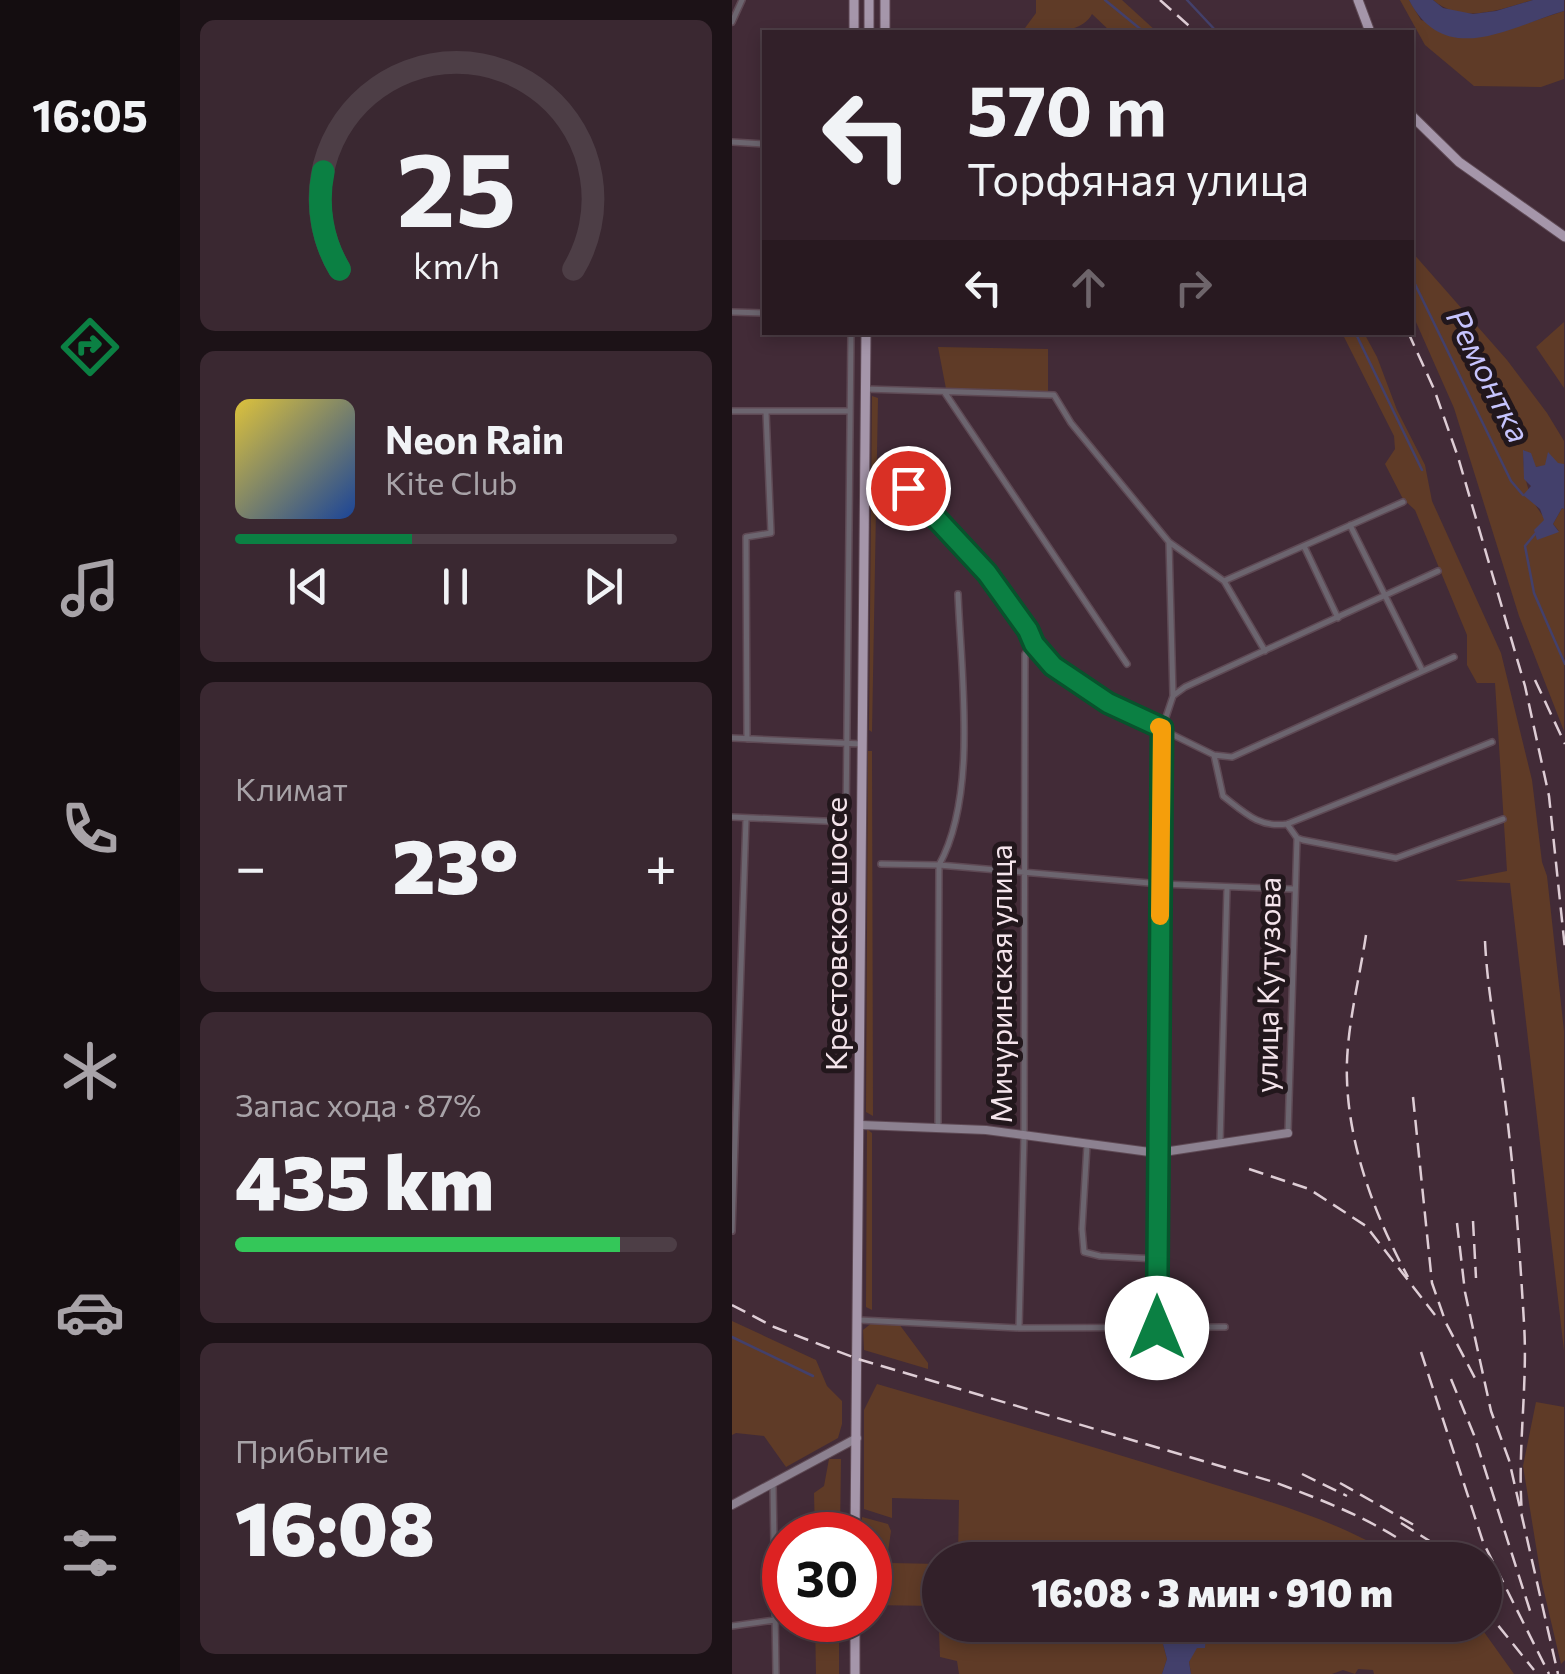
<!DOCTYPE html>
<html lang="ru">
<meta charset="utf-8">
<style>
body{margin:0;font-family:Commissioner,sans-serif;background:#3a2831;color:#f1f3f6;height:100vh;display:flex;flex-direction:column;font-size:38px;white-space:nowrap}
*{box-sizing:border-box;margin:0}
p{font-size:32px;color:#a8a3a8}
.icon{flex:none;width:55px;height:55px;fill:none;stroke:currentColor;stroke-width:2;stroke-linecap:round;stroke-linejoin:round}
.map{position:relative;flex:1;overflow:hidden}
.drawer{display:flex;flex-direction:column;gap:20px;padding:20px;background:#1c1217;width:552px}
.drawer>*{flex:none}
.banner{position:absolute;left:30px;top:30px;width:652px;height:305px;border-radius:0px;box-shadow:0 5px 15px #0003,0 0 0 2px #4d3e46;background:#322029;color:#f1f3f6;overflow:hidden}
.speed{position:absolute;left:30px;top:1512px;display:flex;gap:20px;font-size:50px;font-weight:700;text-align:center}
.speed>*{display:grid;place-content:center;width:130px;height:130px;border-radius:50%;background:#322029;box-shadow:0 5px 15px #0003,0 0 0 2px #4d3e46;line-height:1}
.speed .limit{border:15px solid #d22;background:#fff;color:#111}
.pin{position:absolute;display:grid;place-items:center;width:85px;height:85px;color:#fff;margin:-42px;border:5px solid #fff;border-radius:50%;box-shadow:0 2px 10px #0007}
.me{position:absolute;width:110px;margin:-55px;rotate:0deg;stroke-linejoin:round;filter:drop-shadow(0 0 8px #0008)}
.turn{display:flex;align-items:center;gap:35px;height:210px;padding:0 40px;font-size:45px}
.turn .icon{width:130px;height:130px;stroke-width:2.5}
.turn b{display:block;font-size:70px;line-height:85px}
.lanes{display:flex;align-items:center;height:95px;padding:0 40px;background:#0003;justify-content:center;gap:50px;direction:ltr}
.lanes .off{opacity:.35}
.big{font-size:75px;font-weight:800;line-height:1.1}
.drawer .widget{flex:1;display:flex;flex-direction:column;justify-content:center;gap:15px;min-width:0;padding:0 35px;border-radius:15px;background:#3a2831}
.drawer .dial{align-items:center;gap:0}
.dial svg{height:260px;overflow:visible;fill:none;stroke:#4d3e46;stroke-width:7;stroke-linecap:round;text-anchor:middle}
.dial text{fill:#f1f3f6;stroke:none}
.song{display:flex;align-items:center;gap:30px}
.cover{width:120px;height:120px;border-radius:15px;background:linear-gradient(135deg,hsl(50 70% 55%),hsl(220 70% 35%))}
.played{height:10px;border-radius:5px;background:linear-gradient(90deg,#0b8043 40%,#4d3e46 40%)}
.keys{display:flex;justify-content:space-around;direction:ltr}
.heat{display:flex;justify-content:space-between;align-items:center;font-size:55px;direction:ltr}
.charge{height:15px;border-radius:8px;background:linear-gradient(90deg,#34c759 87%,#4d3e46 0)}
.trip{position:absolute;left:190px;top:1542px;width:580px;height:100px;border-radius:50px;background:#322029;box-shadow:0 5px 15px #0003,0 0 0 2px #4d3e46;font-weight:800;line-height:100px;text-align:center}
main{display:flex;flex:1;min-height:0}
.tab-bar{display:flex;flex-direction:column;width:180px;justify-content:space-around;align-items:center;background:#140d10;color:#a8a3a8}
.tab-bar .icon{width:70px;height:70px}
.tab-bar .selected{color:#0b8043}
.tab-bar b{font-size:45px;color:#f1f3f6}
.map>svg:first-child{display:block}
.green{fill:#5f3b27}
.water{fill:#43406b}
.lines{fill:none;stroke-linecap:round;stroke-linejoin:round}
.stream{stroke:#43406b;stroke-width:2.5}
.street-casing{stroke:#5e4954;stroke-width:8}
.secondary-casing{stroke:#5e4954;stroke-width:10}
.primary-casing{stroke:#5e4954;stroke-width:11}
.street{stroke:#6c656f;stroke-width:5}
.secondary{stroke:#8c8190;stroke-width:8}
.primary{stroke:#a596aa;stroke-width:9}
.rail{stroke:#decdd5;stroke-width:2.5;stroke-dasharray:15 8;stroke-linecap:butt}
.route-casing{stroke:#07532c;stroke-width:25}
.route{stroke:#0b8043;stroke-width:18}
.slow{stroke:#f59e0b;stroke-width:18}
.labels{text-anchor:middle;stroke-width:10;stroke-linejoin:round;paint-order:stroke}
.street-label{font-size:30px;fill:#f4e4eb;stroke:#22171c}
.water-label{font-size:32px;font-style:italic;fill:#c6c4fe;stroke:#22171c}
</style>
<main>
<nav class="tab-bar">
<b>16:05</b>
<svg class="icon selected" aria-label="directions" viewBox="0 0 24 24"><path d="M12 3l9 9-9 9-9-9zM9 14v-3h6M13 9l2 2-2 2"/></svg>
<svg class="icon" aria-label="music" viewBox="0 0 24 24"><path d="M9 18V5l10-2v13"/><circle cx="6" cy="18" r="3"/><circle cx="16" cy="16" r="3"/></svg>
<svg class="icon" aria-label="phone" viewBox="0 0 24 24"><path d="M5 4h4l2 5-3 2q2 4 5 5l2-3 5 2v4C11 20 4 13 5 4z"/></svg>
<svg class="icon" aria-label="climate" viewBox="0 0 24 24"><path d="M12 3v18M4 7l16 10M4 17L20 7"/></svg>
<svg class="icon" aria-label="car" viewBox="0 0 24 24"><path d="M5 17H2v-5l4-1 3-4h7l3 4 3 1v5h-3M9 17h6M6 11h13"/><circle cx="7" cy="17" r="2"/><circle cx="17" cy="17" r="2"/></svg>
<svg class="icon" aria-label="filters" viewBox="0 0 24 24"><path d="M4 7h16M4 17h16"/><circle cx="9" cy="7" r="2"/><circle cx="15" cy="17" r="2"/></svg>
</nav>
<section class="drawer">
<div class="widget dial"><svg viewBox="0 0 100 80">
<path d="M14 69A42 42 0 1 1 86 69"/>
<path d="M14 69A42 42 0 0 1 9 39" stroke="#0b8043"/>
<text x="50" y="56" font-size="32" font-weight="700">25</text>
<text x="50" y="72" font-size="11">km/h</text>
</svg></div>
<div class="widget">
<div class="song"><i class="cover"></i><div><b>Neon Rain</b><p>Kite Club</p></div></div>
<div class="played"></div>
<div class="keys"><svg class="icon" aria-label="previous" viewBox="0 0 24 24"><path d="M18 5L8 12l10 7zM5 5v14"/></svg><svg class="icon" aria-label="pause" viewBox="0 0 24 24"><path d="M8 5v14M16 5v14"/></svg><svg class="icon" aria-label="next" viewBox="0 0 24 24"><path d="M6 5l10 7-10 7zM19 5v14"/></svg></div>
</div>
<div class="widget"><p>Климат</p>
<div class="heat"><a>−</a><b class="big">23°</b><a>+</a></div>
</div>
<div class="widget"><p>Запас хода · 87%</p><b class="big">435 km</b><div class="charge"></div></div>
<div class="widget"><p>Прибытие</p><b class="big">16:08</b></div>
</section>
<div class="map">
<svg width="833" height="1674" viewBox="0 0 833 1674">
<rect width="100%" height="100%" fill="#422b37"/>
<path class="green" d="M304 0H390L425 32H379L360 14C350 34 317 32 296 32L293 28 304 13Z
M668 0H677L689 20 747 35 769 32 832 11V79L809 87 742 86 693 45Z
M701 0H801C768 9 731 25 701 0Z
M680 252 775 360 815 413 832 441V464L803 467 792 450C789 480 801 513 827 531L821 524 830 508 832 509V731L787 616 722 408 680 313Z
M832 322V388L804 347Z
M610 333H632L645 357 665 410 693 465 700 501 769 653 800 780 810 862 815 876 832 1031V1351L778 883 723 881 775 871 763 683H745L735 665V635L683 510 671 499 653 464 663 449 662 436Z
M206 347 316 349V396L215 394Z
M140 396 146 398 140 732 137 730Z
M136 751H140L141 1116 134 1112Z
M135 1129 140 1133V1310L134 1307Z
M0 1321 84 1360 95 1386 110 1401V1424L106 1438 54 1467 32 1436 4 1433 0 1435Z
M141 1322 167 1324 196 1363V1369L132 1350 131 1330Z
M145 1384C251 1415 357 1445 462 1478 534 1501 605 1519 669 1560H226L227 1500 160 1498V1518L132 1509V1410Z
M804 1402 832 1407 833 1660 829 1664 810 1583 791 1466Z
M97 1459H109L108 1535H83L82 1493 92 1486Z
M130 1517 156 1524 159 1531 156 1552 138 1554V1535H130Z
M158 1563 207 1564 208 1625H433L431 1644 435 1659 430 1674H227L225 1661 208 1657 206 1606 138 1605V1565Z
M83 1620H107V1674H84Z
M472 1625H483V1631L510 1633 523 1625H747L782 1674H642L641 1670 626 1669 623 1674 611 1670 600 1674H459L457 1662Z"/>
<path class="water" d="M677 0H701L711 8 741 14 764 11 801 0H832V11C777 27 713 69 677 0Z
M791 450 799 453 804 467 813 465 816 452 826 463 832 464V509L830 508 821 524 827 532 805 540 802 530 812 520 808 509 791 495 799 486 792 479Z
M433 1625H472L468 1631 474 1636 473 1648H465L457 1662 459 1674H430L435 1659 431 1644Z"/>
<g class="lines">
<path class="stream" d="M373 0 412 32
M455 0 485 32
M680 278 779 481 791 495
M623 332 690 470
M803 534 793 546 802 593 833 664
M0 1337 81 1376"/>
<g class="street-casing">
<path id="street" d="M0 22 10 0
M0 142 32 144
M0 312 32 313
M133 389 322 395 339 423 437 542 441 696 430 729 425 1328
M213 393 395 664
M0 411H118
M151 459 255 573 296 630 301 644 321 666 376 703 482 755 500 757 722 657
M618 525 690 670
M437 542 492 581 671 502
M572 546 606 618
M492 581 533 651
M442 695 453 687 706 571
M0 738 130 744
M15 739 14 537 39 533 34 412
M482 755 491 796C513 813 527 828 555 824L760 742
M0 817 114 822 119 332
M555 824 565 838 571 840 664 858 771 819
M149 864 207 865 429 884 561 889
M206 1128 207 865C246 795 229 673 226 594
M556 1133 565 838
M488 1144 495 887
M355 1145 350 1229 352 1252 368 1256 425 1259
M0 1231 14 819
M127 1320 287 1328 493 1327
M287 1328 292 1136 293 654 301 644
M41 1483 44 1674
M0 1626 43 1620"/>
</g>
<g class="secondary-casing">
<path id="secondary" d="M129 1125 254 1130 425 1153 556 1133
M0 1505 125 1438"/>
</g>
<g class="primary-casing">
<path id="primary" d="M626 0 638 32
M122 32V0
M137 32V0
M153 32V0
M680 116 727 162 833 237
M123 1535 134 332
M123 1620V1674"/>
</g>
<use href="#street" class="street"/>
<use href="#secondary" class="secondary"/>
<use href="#primary" class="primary"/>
<path class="rail" d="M428 0 464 32
M676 332 702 389 726 457 793 686 817 796 833 949
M803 680 833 744
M634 935C627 982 613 1033 615 1080 617 1148 644 1218 676 1277
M753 941C755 985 763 1027 769 1071 781 1153 787 1239 792 1323 796 1387 785 1450 790 1514
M681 1097 700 1283 714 1323 744 1380
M517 1169 577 1189 634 1226 703 1315
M741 1221 744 1278
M725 1223 733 1292 759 1411 777 1460 826 1674
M0 1305 42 1327 126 1359 542 1482C598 1503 650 1523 697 1560
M689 1352 751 1542 817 1674
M719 1379 742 1435 800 1617
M570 1474 615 1496
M608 1483 682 1525
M669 1523 728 1560
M752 1608 802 1670"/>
</g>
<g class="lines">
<g class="route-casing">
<path id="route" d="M176 488 255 573 296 630 302 644 321 666 376 703 430 728 425 1328"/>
</g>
<use href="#route" class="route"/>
<path class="slow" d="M427 727 430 728 428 916"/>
</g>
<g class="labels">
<g class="street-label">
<text transform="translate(105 934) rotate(-90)" y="10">Крестовское шоссе</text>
<text transform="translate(270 984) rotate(-90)" y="10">Мичуринская улица</text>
<text transform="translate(537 985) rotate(-89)" y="10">улица Кутузова</text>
</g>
<g class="water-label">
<text transform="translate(756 376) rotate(63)" y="11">Ремонтка</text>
</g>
</g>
</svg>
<div class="speed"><div class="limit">30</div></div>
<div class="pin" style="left:176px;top:488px;background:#d93025"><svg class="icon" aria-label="arrive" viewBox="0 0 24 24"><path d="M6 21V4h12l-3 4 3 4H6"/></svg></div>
<svg class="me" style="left:425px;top:1328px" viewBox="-20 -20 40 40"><circle r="19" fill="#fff"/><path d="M0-13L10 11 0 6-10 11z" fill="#0b8043"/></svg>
<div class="trip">16:08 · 3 мин · 910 m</div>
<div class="banner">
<div class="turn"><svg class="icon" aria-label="left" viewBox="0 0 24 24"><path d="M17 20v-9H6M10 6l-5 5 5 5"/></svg><div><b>570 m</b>Торфяная улица</div></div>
<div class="lanes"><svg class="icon" aria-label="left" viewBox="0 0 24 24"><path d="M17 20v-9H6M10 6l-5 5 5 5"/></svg><svg class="icon off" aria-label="ahead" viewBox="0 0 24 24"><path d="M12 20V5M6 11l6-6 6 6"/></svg><svg class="icon off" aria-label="right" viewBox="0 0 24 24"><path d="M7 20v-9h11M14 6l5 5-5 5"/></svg></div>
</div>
</div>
</main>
